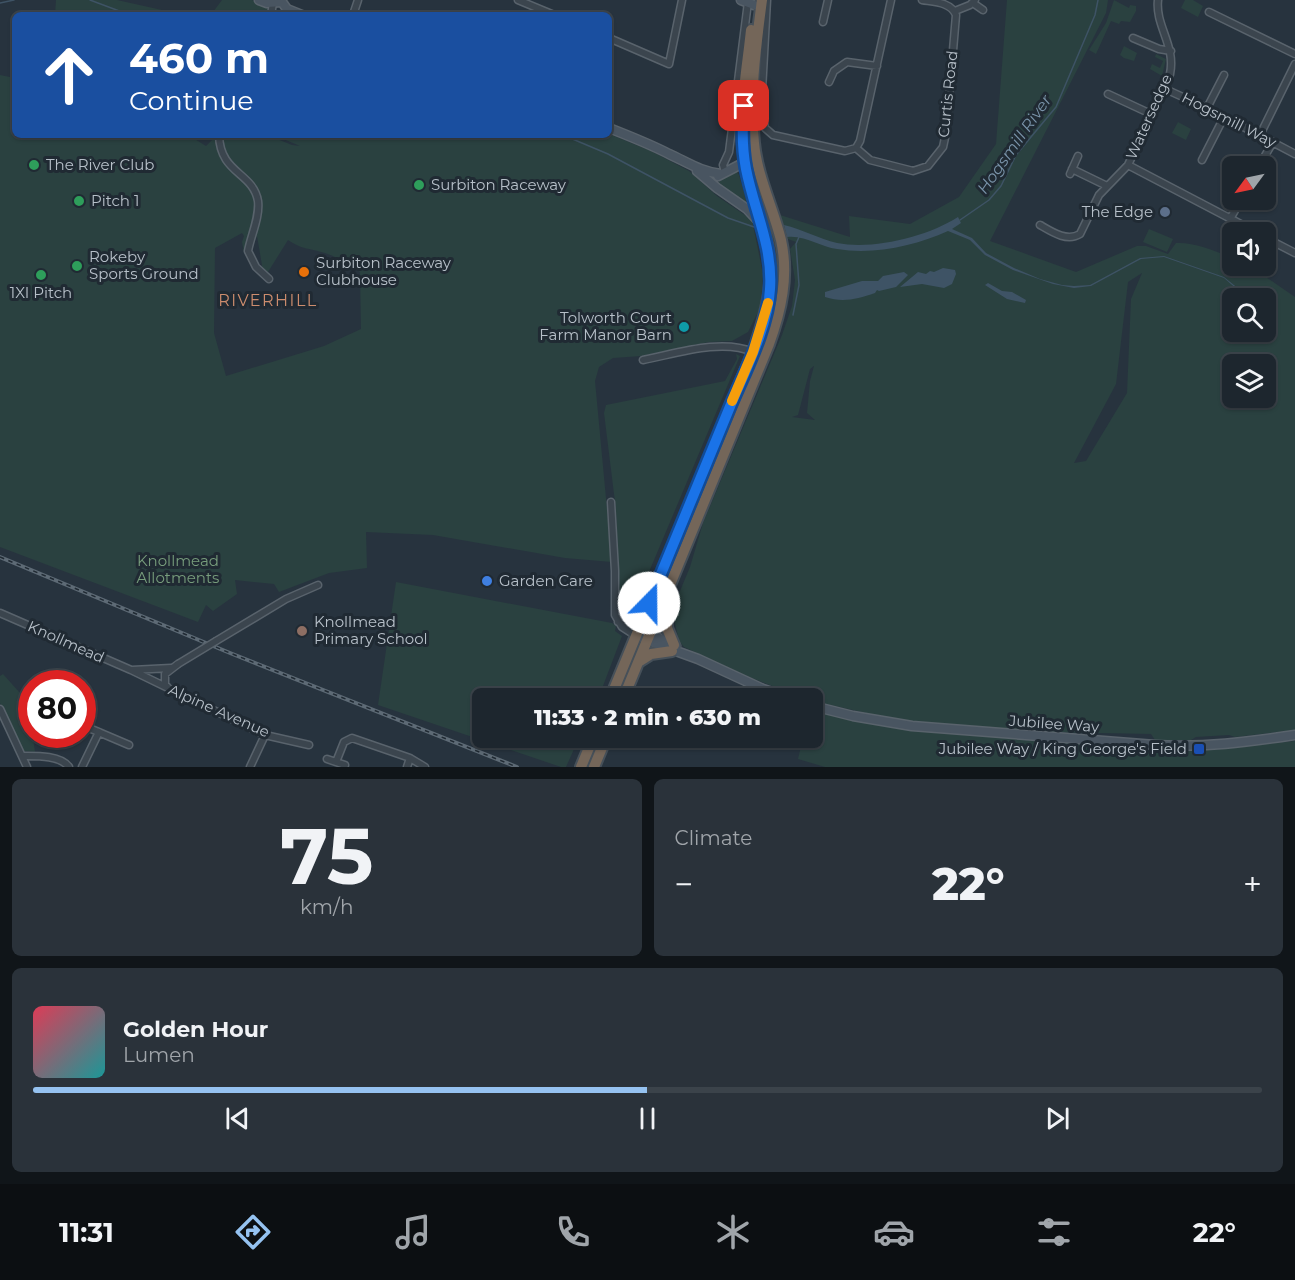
<!DOCTYPE html>
<meta charset="utf-8">
<style>
body{margin:0;font-family:Montserrat,sans-serif;background:#2a323a;color:#f1f3f6;height:100vh;display:flex;flex-direction:column;font-size:22px;white-space:nowrap}
*{box-sizing:border-box;margin:0}
p{font-size:20px;color:#a0a5aa}
.icon{flex:none;width:33px;height:33px;fill:none;stroke:currentColor;stroke-width:2;stroke-linecap:round;stroke-linejoin:round}
.map{position:relative;height:767px;overflow:hidden}
.panel{display:flex;flex-direction:column;gap:12px;padding:12px;background:#101519;flex:1}
.panel>*{flex:none}
.banner{position:absolute;left:12px;top:12px;width:600px;height:126px;border-radius:9px;box-shadow:0 2px 4px #0004,0 0 0 2px #3b434a;background:#1a4fa0;color:#fff;overflow:hidden}
.needle{width:39px;rotate:237deg}
.tools{position:absolute;left:1222px;top:156px;display:grid;gap:12px}
.tools a{display:grid;place-items:center;width:54px;height:54px;border-radius:9px;background:#1d262e;box-shadow:0 2px 4px #0004,0 0 0 2px #3b434a;font-size:30px}
.speed{position:absolute;left:18px;top:670px;display:flex;gap:12px;font-size:30px;font-weight:700;text-align:center}
.speed>*{display:grid;place-content:center;width:78px;height:78px;border-radius:50%;background:#1d262e;box-shadow:0 2px 4px #0004,0 0 0 2px #3b434a;line-height:1}
.speed .limit{border:9px solid #d22;background:#fff;color:#111}
.pin{position:absolute;display:grid;place-items:center;width:51px;height:51px;color:#fff;margin:-26px;border-radius:12px;box-shadow:0 3px 9px #0006}
.me{position:absolute;width:66px;margin:-33px;rotate:22deg;stroke-linejoin:round;filter:drop-shadow(0 0 4px #0008)}
.turn{display:flex;align-items:center;gap:21px;height:126px;padding:0 18px;font-size:27px}
.turn .icon{width:78px;height:78px;stroke-width:2.5}
.turn b{display:block;font-size:42px;line-height:51px}
.big{font-size:45px;font-weight:800;line-height:1.1}
.panel .tile{flex:1;display:flex;flex-direction:column;justify-content:center;gap:9px;min-width:0;padding:0 21px;border-radius:9px;background:#2a323a}
.panel .dial{align-items:center;gap:0}
.dial b{font-size:78px;line-height:1}
.song{display:flex;align-items:center;gap:18px}
.cover{width:72px;height:72px;border-radius:9px;background:linear-gradient(135deg,hsl(350 70% 55%),hsl(180 70% 35%))}
.played{height:6px;border-radius:3px;background:linear-gradient(90deg,#95c2f0 50%,#3b434a 50%)}
.keys{display:flex;justify-content:space-around;direction:ltr}
.heat{display:flex;justify-content:space-between;align-items:center;font-size:33px;direction:ltr}
.panel .tiles{flex:1;display:grid;gap:12px;grid-template-columns:1fr 1fr}
.tile:last-child{grid-column:span 2}
.trip{position:absolute;left:472px;top:688px;width:351px;height:60px;border-radius:9px;background:#1d262e;box-shadow:0 2px 4px #0004,0 0 0 2px #3b434a;font-weight:800;line-height:60px;text-align:center}
.dock{display:flex;height:96px;justify-content:space-around;align-items:center;background:#0c0f12;color:#a0a5aa}
.dock .icon{width:42px;height:42px}
.dock .selected{color:#95c2f0}
.dock b{font-size:27px;color:#f1f3f6}
.map>svg:first-child{display:block}
.green{fill:#2a4140;fill-rule:evenodd}
.water{fill:#3e5365}
.lines{fill:none;stroke-linecap:round;stroke-linejoin:round}
.stream{stroke:#3e5365;stroke-width:1.5}
.street-casing{stroke:#59636c;stroke-width:9}
.secondary-casing{stroke:#59636c;stroke-width:11}
.highway-casing{stroke:#465059;stroke-width:14}
.street{stroke:#3b454e;stroke-width:6}
.secondary{stroke:#495561;stroke-width:8}
.highway{stroke:#746659;stroke-width:10}
.rail-casing{stroke:#5d6a75;stroke-width:4}
.rail{stroke:#202a33;stroke-width:1.5;stroke-dasharray:4.5;stroke-linecap:butt}
.street-bridge-casing{stroke:#59636c;stroke-width:9;stroke-linecap:butt}
.street-bridge{stroke:#3b454e;stroke-width:6}
.route-casing{stroke:#114b97;stroke-width:15}
.route{stroke:#1a73e8;stroke-width:10}
.slow{stroke:#f59e0b;stroke-width:10}
.leisure-dot{fill:#2e9e5b;stroke:#202a33;stroke-width:2}
.service-dot{fill:#5c6f8a;stroke:#202a33;stroke-width:2}
.food-dot{fill:#e8710a;stroke:#202a33;stroke-width:2}
.culture-dot{fill:#0f9aa8;stroke:#202a33;stroke-width:2}
.shop-dot{fill:#3f7fe0;stroke:#202a33;stroke-width:2}
.education-dot{fill:#8d6e63;stroke:#202a33;stroke-width:2}
.transit-dot{fill:#1a4fb4;stroke:#202a33;stroke-width:2}
.labels{text-anchor:middle;stroke-width:6;stroke-linejoin:round;paint-order:stroke}
.street-label{font-size:15px;fill:#b7c0c9;stroke:#202a33}
.poi-label{font-size:15px;fill:#b7c0c9;stroke:#202a33;text-anchor:start}
.park-label{font-size:15px;fill:#779d7c;stroke:#202a33}
.water-label{font-size:16px;font-style:italic;fill:#7a94aa;stroke:#202a33}
.neighbourhood-label{font-size:16px;letter-spacing:1.5px;fill:#cd8d6e;stroke:#202a33}
</style>
<div class="map">
<svg width="1295" height="767" viewBox="0 0 1295 767">
<rect width="100%" height="100%" fill="#27333e"/>
<path class="green" d="M56 0H117L162 10 213 12 222 0H252L288 15H55Z
M1007 0H1108L1106 13 990 241 1076 272 1137 246H1146L1168 254 1176 243C1195 242 1215 251 1233 258V266H1250L1295 297V730L1235 737 1229 735 1196 737 1191 740H1155L1151 734 1050 732 906 722 813 701V699H806L749 677 684 647 679 641 674 619 675 603 690 567 703 523 782 335 792 306 795 280 790 249 796 242 788 239 780 215 850 237 849 216 910 224 959 197 996 144ZM1142 273 1131 299 1127 393 1086 461 1074 463 1116 384 1128 282ZM1233 298H1266V332H1233ZM1233 364H1266V398H1233ZM814 366 810 381 807 413 815 420 792 417 798 415 810 369Z
M1114 0 1129 8 1130 5 1136 6V11L1130 22 1121 21 1119 24 1111 21 1096 54 1089 50 1106 23Z
M1185 0H1193L1203 6 1198 17 1181 8Z
M1124 46 1137 53 1134 61 1124 58 1120 55Z
M1156 54 1166 59 1162 76 1150 69 1152 64 1160 68 1163 61 1155 57Z
M0 75 15 78V135H188L206 146 217 135H267L292 145 300 146 274 135 609 134 651 151 689 171 717 196 752 220 763 274 761 306 748 332 732 341 709 342 641 356 613 358 599 367 595 381 612 562 565 558 433 535 366 532 367 568 329 573 279 592 274 584 235 580 237 594 213 611 206 605 198 622 0 547ZM242 233 244 236 242 242 244 253 246 252 247 249 252 248 257 236 263 271 268 272 288 240C303 250 309 248 325 253 338 257 349 265 360 272L361 329 324 346 226 376 214 333 215 248Z
M1178 122 1191 129 1186 140 1172 133Z
M736 171 739 175 747 202 738 199 719 183 720 179Z
M1149 229 1173 239 1167 252 1143 242Z
M736 354 740 356 630 617 625 618 621 615 620 608 616 510 604 413 606 405 725 381 737 359Z
M396 582 612 623 616 626 615 631 622 636 598 699H483V738H579L566 767H561L378 705Z
M3 674 28 702 35 752 24 751 0 703V676Z
M813 709 861 722 911 729 1159 751 1214 749 1295 741V767H825L798 759 803 738H813Z"/>
<path class="water" d="M958 217 961 223 952 229 972 238 986 253 1014 268 1040 279 1062 285 1074 286 1090 285 1140 258 1164 256 1224 277 1250 298H1247L1224 278 1164 257 1141 259 1091 286 1074 288 1053 284 1013 270 985 255 970 240 948 231C915 246 874 255 837 249 820 247 806 235 787 237L784 225C802 229 819 239 837 243 873 250 927 237 958 217Z
M943 268 955 270 956 274 952 284 944 288 922 284 900 287 918 272 926 274 930 271 934 272Z
M904 272 908 275 896 287 879 291 877 290 875 293C857 299 843 303 825 297V292L862 281H878L883 276Z
M988 283 1002 291 1012 292 1026 300 1025 303 1007 299 985 285Z"/>
<g class="lines">
<path class="stream" d="M90 0 130 15
M0 3 14 0
M563 135 608 154 728 218 757 228
M960 220 989 200 1001 186 1016 155 1056 107 1095 15 1098 0
M793 315 799 285 796 244 799 237"/>
<g class="street-casing">
<path id="street" d="M518 0 554 15
M767 0 761 109 765 128 773 135 845 151 856 148 860 141 891 0
M973 3 983 10
M955 11 970 5 975 0
M1209 12 1295 54
M271 15 273 3
M353 15 358 0
M823 22 828 0
M609 38 669 64 682 0
M1133 38 1159 49 1171 51
M829 82 834 71 847 62 877 66
M1163 88 1207 108 1295 154
M1108 94 1151 114
M1207 108 1224 75
M219 135C220 174 253 172 258 201 260 217 251 235 248 251L256 267 269 279
M1260 135 1295 64
M856 148 870 160 913 171 928 166 943 147 946 133 956 15C951 2 934 2 922 0
M1202 160 1224 117
M1128 165 1256 232
M1259 166 1273 142
M1072 169 1107 186
M725 172 723 165 729 152 748 2
M1070 174 1078 156
M1230 219 1241 200
M1040 225C1052 232 1067 242 1080 234L1099 195 1128 165 1170 74C1176 45 1155 26 1158 0
M1266 238 1295 253
M643 360C675 354 721 338 753 352
M611 502 615 571V615L622 627 636 636
M0 613 131 670 265 735 309 745
M618 622 639 629
M216 641 286 599 318 585
M132 670 171 668
M169 689 165 684V674L178 664
M0 709 27 767
M82 725 129 745
M22 756C36 756 60 755 69 767
M327 759 345 765
M336 762 344 742 352 738 410 758 425 767
M82 767 99 732
M250 767 265 735
M407 767 410 758"/>
</g>
<g class="secondary-casing">
<path id="secondary" d="M259 0 267 3 282 2 287 9 302 15
M741 0 754 5
M609 128C629 136 650 144 669 154 687 162 701 172 721 174
M697 171 717 188 747 209 761 224
M718 176 749 160
M639 629 676 646
M643 639 698 659 763 689 793 699
M813 706 853 716 912 726 1155 745C1203 748 1248 742 1295 735"/>
</g>
<g class="highway-casing">
<path id="highway" d="M667 603V628L674 645
M640 661 651 654 672 651
M610 699 753 352C767 311 777 278 765 235 758 208 747 182 744 154 738 114 747 70 751 30
M623 699 769 344C781 311 789 276 781 240 773 208 757 176 754 143 749 96 756 46 762 0
M581 767 593 738
M594 767 606 738"/>
</g>
<use href="#street" class="street"/>
<use href="#secondary" class="secondary"/>
<use href="#highway" class="highway"/>
<g class="rail-casing">
<path id="rail" d="M0 557 230 653 517 767"/>
</g>
<use href="#rail" class="rail"/>
<g class="street-bridge-casing">
<path id="street-bridge" d="M178 664 216 641"/>
</g>
<use href="#street-bridge" class="street-bridge"/>
</g>
<g class="lines">
<g class="route-casing">
<path id="route" d="M649 603C676 538 702 473 729 409 744 373 768 328 770 289 773 246 754 210 746 169 742 148 742 127 744 106"/>
</g>
<use href="#route" class="route"/>
<path class="slow" d="M732 401 753 352 768 303"/>
</g>
<g class="leisure-dot">
<circle cx="34" cy="165" r="6"/>
<circle cx="419" cy="185" r="6"/>
<circle cx="79" cy="201" r="6"/>
<circle cx="77" cy="266" r="6"/>
<circle cx="41" cy="275" r="6"/>
</g>
<circle class="service-dot" cx="1165" cy="212" r="6"/>
<circle class="food-dot" cx="304" cy="272" r="6"/>
<circle class="culture-dot" cx="684" cy="327" r="6"/>
<circle class="shop-dot" cx="487" cy="581" r="6"/>
<circle class="education-dot" cx="302" cy="631" r="6"/>
<rect class="transit-dot" x="1193" y="743" width="12" height="12" rx="3"/>
<g class="labels">
<g class="street-label">
<text transform="translate(948 94) rotate(-84)" y="5">Curtis Road</text>
<text transform="translate(1149 117) rotate(-66)" y="5">Watersedge</text>
<text transform="translate(1229 120) rotate(27)" y="5">Hogsmill Way</text>
<text transform="translate(66 642) rotate(24)" y="5">Knollmead</text>
<text transform="translate(219 711) rotate(24)" y="5">Alpine Avenue</text>
<text transform="translate(1054 724) rotate(4)" y="5">Jubilee Way</text>
</g>
<g class="poi-label">
<text x="46" y="170">The River Club</text>
<text x="431" y="190">Surbiton Raceway</text>
<text x="91" y="206">Pitch 1</text>
<text x="1153" y="217" text-anchor="end">The Edge</text>
<text x="89" y="262">Rokeby<tspan x="89" dy="17">Sports Ground</tspan></text>
<text x="316" y="268">Surbiton Raceway<tspan x="316" dy="17">Clubhouse</tspan></text>
<text x="41" y="298" text-anchor="middle">1XI Pitch</text>
<text x="672" y="323" text-anchor="end">Tolworth Court<tspan x="672" dy="17">Farm Manor Barn</tspan></text>
<text x="499" y="586">Garden Care</text>
<text x="314" y="627">Knollmead<tspan x="314" dy="17">Primary School</tspan></text>
<text x="1187" y="754" text-anchor="end">Jubilee Way / King George's Field</text>
</g>
<g class="park-label">
<text x="178" y="566">Knollmead<tspan x="178" dy="17">Allotments</tspan></text>
</g>
<g class="water-label">
<text transform="translate(1014 144) rotate(-55)" y="6">Hogsmill River</text>
</g>
<g class="neighbourhood-label">
<text x="268" y="306">RIVERHILL</text>
</g>
</g>
</svg>
<div class="tools">
<a><svg class="needle" viewBox="-14 -14 28 28"><path d="M0-13l5 13h-10z" fill="#e53935"/><path d="M0 13l5-13h-10z" fill="#a0a5aa"/></svg></a>
<a><svg class="icon" aria-label="sound" viewBox="0 0 24 24"><path d="M4 9h4l5-4v14l-5-4H4zM17 9q2 3 0 6"/></svg></a>
<a><svg class="icon" aria-label="search" viewBox="0 0 24 24"><circle cx="10" cy="10" r="6"/><path d="M15 15l6 6"/></svg></a>
<a><svg class="icon" aria-label="layers" viewBox="0 0 24 24"><path d="M12 4l9 5-9 5-9-5zM3 14l9 5 9-5"/></svg></a>
</div>
<div class="speed"><div class="limit">80</div></div>
<div class="pin" style="left:744px;top:106px;background:#d93025"><svg class="icon" aria-label="arrive" viewBox="0 0 24 24"><path d="M6 21V4h12l-3 4 3 4H6"/></svg></div>
<svg class="me" style="left:649px;top:603px" viewBox="-20 -20 40 40"><circle r="19" fill="#fff"/><path d="M0-13L10 11 0 6-10 11z" fill="#1a73e8"/></svg>
<div class="trip">11:33 · 2 min · 630 m</div>
<div class="banner">
<div class="turn"><svg class="icon" aria-label="ahead" viewBox="0 0 24 24"><path d="M12 20V5M6 11l6-6 6 6"/></svg><div><b>460 m</b>Continue</div></div>
</div>
</div>
<section class="panel">
<div class="tiles">
<div class="tile dial"><b>75</b><p>km/h</p></div>
<div class="tile"><p>Climate</p>
<div class="heat"><a>−</a><b class="big">22°</b><a>+</a></div>
</div>
<div class="tile">
<div class="song"><i class="cover"></i><div><b>Golden Hour</b><p>Lumen</p></div></div>
<div class="played"></div>
<div class="keys"><svg class="icon" aria-label="previous" viewBox="0 0 24 24"><path d="M18 5L8 12l10 7zM5 5v14"/></svg><svg class="icon" aria-label="pause" viewBox="0 0 24 24"><path d="M8 5v14M16 5v14"/></svg><svg class="icon" aria-label="next" viewBox="0 0 24 24"><path d="M6 5l10 7-10 7zM19 5v14"/></svg></div>
</div>
</div>
</section>
<nav class="dock">
<b>11:31</b>
<svg class="icon selected" aria-label="directions" viewBox="0 0 24 24"><path d="M12 3l9 9-9 9-9-9zM9 14v-3h6M13 9l2 2-2 2"/></svg>
<svg class="icon" aria-label="music" viewBox="0 0 24 24"><path d="M9 18V5l10-2v13"/><circle cx="6" cy="18" r="3"/><circle cx="16" cy="16" r="3"/></svg>
<svg class="icon" aria-label="phone" viewBox="0 0 24 24"><path d="M5 4h4l2 5-3 2q2 4 5 5l2-3 5 2v4C11 20 4 13 5 4z"/></svg>
<svg class="icon" aria-label="climate" viewBox="0 0 24 24"><path d="M12 3v18M4 7l16 10M4 17L20 7"/></svg>
<svg class="icon" aria-label="car" viewBox="0 0 24 24"><path d="M5 17H2v-5l4-1 3-4h7l3 4 3 1v5h-3M9 17h6M6 11h13"/><circle cx="7" cy="17" r="2"/><circle cx="17" cy="17" r="2"/></svg>
<svg class="icon" aria-label="filters" viewBox="0 0 24 24"><path d="M4 7h16M4 17h16"/><circle cx="9" cy="7" r="2"/><circle cx="15" cy="17" r="2"/></svg>
<b>22°</b>
</nav>
